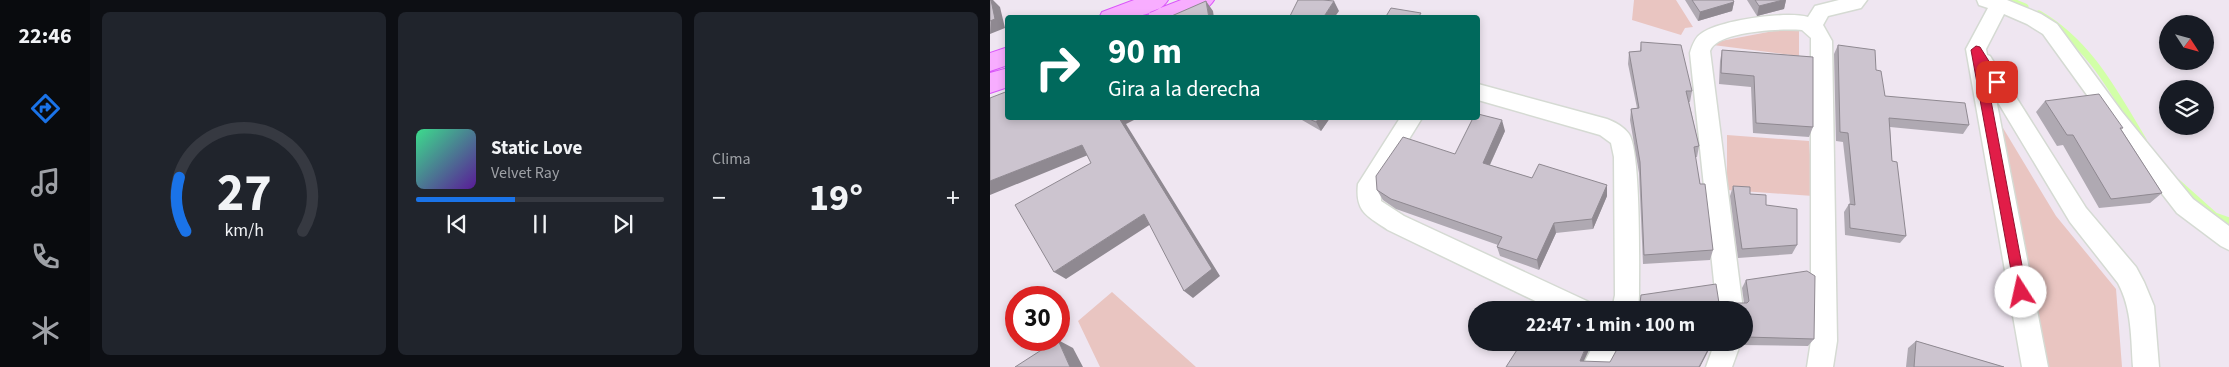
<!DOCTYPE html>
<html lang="es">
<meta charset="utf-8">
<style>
body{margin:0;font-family:"Source Sans 3",sans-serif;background:#20242c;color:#f1f3f6;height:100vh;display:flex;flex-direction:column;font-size:19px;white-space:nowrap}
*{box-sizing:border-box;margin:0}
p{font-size:16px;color:#9ea1a6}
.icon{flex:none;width:28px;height:28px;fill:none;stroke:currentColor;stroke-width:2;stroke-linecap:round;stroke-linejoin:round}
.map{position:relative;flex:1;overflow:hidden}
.sheet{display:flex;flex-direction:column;gap:12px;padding:12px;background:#0d0f14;width:900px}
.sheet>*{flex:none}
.banner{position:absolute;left:15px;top:15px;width:475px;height:105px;border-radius:5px;box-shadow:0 2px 8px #0003;background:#00695c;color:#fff;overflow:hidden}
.needle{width:32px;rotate:126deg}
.controls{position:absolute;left:1169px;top:15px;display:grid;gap:10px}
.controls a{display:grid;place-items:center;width:55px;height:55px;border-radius:50%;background:#171b24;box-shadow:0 2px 8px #0003;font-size:25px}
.speed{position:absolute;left:15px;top:286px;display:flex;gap:10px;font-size:25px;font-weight:700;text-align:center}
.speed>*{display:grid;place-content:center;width:65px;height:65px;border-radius:50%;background:#171b24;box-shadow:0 2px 8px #0003;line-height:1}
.speed .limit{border:8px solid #d22;background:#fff;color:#111}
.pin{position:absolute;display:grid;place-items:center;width:42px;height:42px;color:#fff;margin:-21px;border-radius:10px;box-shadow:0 2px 8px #0006}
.me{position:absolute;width:55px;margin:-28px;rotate:350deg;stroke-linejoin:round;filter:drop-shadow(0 0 4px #0008)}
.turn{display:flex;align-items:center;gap:18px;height:105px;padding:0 20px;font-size:22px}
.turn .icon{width:65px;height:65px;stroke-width:2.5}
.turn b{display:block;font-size:35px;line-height:42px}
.big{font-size:38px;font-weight:700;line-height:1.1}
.sheet .card{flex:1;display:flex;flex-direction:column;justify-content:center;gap:8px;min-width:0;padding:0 18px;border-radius:8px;background:#20242c}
.sheet .dial{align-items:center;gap:0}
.dial svg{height:130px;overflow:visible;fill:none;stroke:#363941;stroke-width:7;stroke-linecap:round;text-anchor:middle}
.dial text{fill:#f1f3f6;stroke:none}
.song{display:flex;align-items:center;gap:15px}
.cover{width:60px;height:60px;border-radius:8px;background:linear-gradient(135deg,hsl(150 70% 55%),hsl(270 70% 35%))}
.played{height:5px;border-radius:2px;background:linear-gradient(90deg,#1a73e8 40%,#363941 40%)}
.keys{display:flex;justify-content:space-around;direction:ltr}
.heat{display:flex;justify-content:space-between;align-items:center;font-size:28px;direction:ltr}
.sheet .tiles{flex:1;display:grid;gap:12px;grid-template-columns:repeat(3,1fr)}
.trip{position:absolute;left:478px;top:301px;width:285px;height:50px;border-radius:25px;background:#171b24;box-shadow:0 2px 8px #0003;font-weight:700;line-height:50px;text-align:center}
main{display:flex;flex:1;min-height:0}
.menu{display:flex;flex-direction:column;width:90px;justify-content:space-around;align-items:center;background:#090b0e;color:#9ea1a6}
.menu .icon{width:35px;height:35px}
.menu .on{color:#1a73e8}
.menu b{font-size:22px;color:#f1f3f6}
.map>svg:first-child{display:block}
.green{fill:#e9c5c1}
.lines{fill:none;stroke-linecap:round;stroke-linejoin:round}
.stream{stroke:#d2ffa8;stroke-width:7}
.street-casing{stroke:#d5dad3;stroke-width:3}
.primary-casing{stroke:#d956f9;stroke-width:2}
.street{fill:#fff;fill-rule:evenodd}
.primary{fill:#f8adff;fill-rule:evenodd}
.wall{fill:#afa9b2}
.shaded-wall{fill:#8f8991}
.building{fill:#ccc4cf;stroke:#8f8991}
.route{fill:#e11d48;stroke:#92132f}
</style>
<main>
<nav class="menu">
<b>22:46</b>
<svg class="icon on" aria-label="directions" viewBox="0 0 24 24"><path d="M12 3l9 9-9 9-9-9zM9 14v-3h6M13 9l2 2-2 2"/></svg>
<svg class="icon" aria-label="music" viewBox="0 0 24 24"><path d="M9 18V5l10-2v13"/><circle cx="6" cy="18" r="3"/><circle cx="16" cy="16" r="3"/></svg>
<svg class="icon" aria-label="phone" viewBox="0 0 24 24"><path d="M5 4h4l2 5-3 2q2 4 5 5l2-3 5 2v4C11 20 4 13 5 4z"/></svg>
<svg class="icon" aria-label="climate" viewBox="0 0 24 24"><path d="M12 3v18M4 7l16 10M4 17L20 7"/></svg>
</nav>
<section class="sheet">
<div class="tiles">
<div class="card dial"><svg viewBox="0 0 100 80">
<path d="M14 69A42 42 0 1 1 86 69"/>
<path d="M14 69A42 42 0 0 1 10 36" stroke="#1a73e8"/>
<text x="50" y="56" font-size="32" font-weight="700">27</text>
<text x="50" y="72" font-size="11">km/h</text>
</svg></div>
<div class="card">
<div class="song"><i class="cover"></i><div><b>Static Love</b><p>Velvet Ray</p></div></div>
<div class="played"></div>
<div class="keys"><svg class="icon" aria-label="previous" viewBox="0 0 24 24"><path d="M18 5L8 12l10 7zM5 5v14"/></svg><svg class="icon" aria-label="pause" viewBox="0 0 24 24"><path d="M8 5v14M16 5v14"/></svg><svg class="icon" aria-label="next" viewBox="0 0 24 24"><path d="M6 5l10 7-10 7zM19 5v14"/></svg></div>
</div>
<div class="card"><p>Clima</p>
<div class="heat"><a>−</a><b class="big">19°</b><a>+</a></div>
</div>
</div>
</section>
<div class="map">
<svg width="1239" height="367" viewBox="0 0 1239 367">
<rect width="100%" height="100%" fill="#efe6f1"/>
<path class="green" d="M644 0H686L703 27 695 28 691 35 642 20Z
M809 26V56L715 44Z
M1010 123 1066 216 1126 289 1132 367H1058Z
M737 135 819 141 823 196 737 190Z
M122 292 206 367H110L88 321Z"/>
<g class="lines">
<path class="stream" d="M1018 0 1035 7
M1049 14C1099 43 1124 92 1153 140
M1188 183 1225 216 1239 221"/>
<g class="street-casing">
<path id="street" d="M849 0H877L871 8 838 16 833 25 842 41 847 341 843 367H817L821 341V38L812 30C793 28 726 31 720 51L753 310H727L700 53C702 46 705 37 712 33 731 20 796 11 818 17L825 6Z
M987 0H1017L1051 14 1067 24 1132 112 1203 199 1239 226V250L1231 246 1187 213 1118 124 1053 34 1037 24 1014 14 996 49 997 55 1000 56 1096 208 1146 267 1154 282 1164 306 1169 367H1143C1141 338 1142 309 1128 283L1080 222 1006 99 1058 367H1032L976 49 998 8 989 5Z
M488 84 617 119C625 122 634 127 639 134 651 151 649 268 649 295L648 310H622L625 295 624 157 621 143 610 135 488 100Z
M410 118H432L390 186 391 201 414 216 599 302 603 310H564L398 230C377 216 365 212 368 184Z
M605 342H633L620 367H592Z
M725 342H751L742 367H716Z"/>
</g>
<g class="primary-casing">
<path id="primary" d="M144 0H178C167 19 128 18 109 18L112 12Z
M191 0H224C213 19 176 18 157 18L160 12Z
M18 47V65L0 71V53Z
M18 68V87L0 93V73Z"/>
</g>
<use href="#street" class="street"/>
<use href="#primary" class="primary"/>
</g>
<path class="wall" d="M695 0H743L744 2 742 11 708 21Z
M757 0H796L794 9 767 16Z
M651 42 702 91 700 102H699L709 146 707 157H705L710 184 723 250 720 260 653 264 649 173 640 120 641 109 647 108 638 64 639 52 650 51Z
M848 45 886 70 895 96 979 125 973 134 900 127 902 161 916 236 910 243 855 235 854 212 859 204H860L853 142 846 141 844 54Z
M732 50 823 57V127L819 137 763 133 761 87 729 84 730 61Z
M1055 101 1133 128 1131 129 1172 193 1160 203 1109 208 1073 145 1067 146 1046 112Z
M310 118H340L331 131 312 120Z
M515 131 500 165 542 178 617 185V196L603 229 566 233 549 270 510 256 507 247 508 245 406 209 393 200 387 190Z
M743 186 760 194 776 205 807 245 802 254 748 258 740 196Z
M756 280 824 339 818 346 752 345 751 342H754V303L752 288Z
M926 341 1014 367H916L918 348Z"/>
<path class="shaded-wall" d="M1 0H3L10 7 15 28 0 34Z
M793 0H796L794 9 767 16 769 6Z
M216 1 223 11 224 18H219Z
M344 1 349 11 344 18H333Z
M744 2 742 11 708 21 710 12Z
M129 118H148L136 124 230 276 203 298 194 291Z
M329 118H340L331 131 326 122Z
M512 120 515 131 496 173 493 163Z
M92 145 103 153 0 195V181Z
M617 185V196L603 229 602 219Z
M154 214 164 222 76 279 64 272Z
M564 223 566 233 549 270 547 260Z
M68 340 83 348 93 367H80Z
M722 342H723L710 367H709Z
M598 343 599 350 591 367 590 361Z"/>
<path class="building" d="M0 0H1L5 19 0 21Z
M308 0H333L344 1 333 18H299Z
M702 0H743L744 2 710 12Z
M765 0H793L769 6Z
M216 1 219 18H177Z
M401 8 431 13 428 18H395Z
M651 42 691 45 702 91H696L709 146 704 147 710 184H715L723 250 654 255 650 162 641 109 649 108 639 52 651 51Z
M848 45 885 50 886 70 891 71 895 96 975 103 979 125 899 118 902 161 907 162 916 236 860 228 859 204 865 205 858 133 850 132Z
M732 50 823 57V127L766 123 764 76 731 73Z
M18 91V118H129L222 269 194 291 154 214 64 272 25 205 101 163 92 145 0 181V98Z
M1109 94 1133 128H1130L1172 193 1121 199 1083 135H1077L1055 101Z
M488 114 512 120 493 163 542 178 549 164 617 185 602 219 564 223 547 260 507 247 512 237 401 199 387 190 386 176 413 137 465 154 483 118H488Z
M317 118H329L326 122Z
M743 186 760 187V194L776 195V205L807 209V245L752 249Z
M817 271 825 276 824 339 756 337 755 332H754V310H641L642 303H650L651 295 726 284 729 303H757L759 301 756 280Z
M68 340 80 367H25L67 340Z
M926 341 1014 367H924Z
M532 342H598L590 361 620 362 631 342H722L709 367H516Z"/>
<path class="route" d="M986 46 990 47 1012 82 1010 85H1003L996 74 1037 292 1035 296 1031 298 1027 296 1025 292 981 50Z"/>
</svg>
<div class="controls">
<a><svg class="needle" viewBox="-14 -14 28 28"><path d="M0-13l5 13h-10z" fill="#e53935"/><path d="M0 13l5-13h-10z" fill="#9ea1a6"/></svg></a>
<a><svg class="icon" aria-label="layers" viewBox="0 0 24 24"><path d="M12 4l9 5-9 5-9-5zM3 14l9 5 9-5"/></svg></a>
</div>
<div class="speed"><div class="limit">30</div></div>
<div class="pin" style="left:1007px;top:82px;background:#d93025"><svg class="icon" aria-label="arrive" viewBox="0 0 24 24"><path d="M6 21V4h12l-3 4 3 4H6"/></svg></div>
<svg class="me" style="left:1031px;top:292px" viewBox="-20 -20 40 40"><circle r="19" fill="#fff"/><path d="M0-13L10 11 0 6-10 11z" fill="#e11d48"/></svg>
<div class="trip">22:47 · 1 min · 100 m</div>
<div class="banner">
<div class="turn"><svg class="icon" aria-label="right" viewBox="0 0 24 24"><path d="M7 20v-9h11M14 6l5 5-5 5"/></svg><div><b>90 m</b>Gira a la derecha</div></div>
</div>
</div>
</main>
